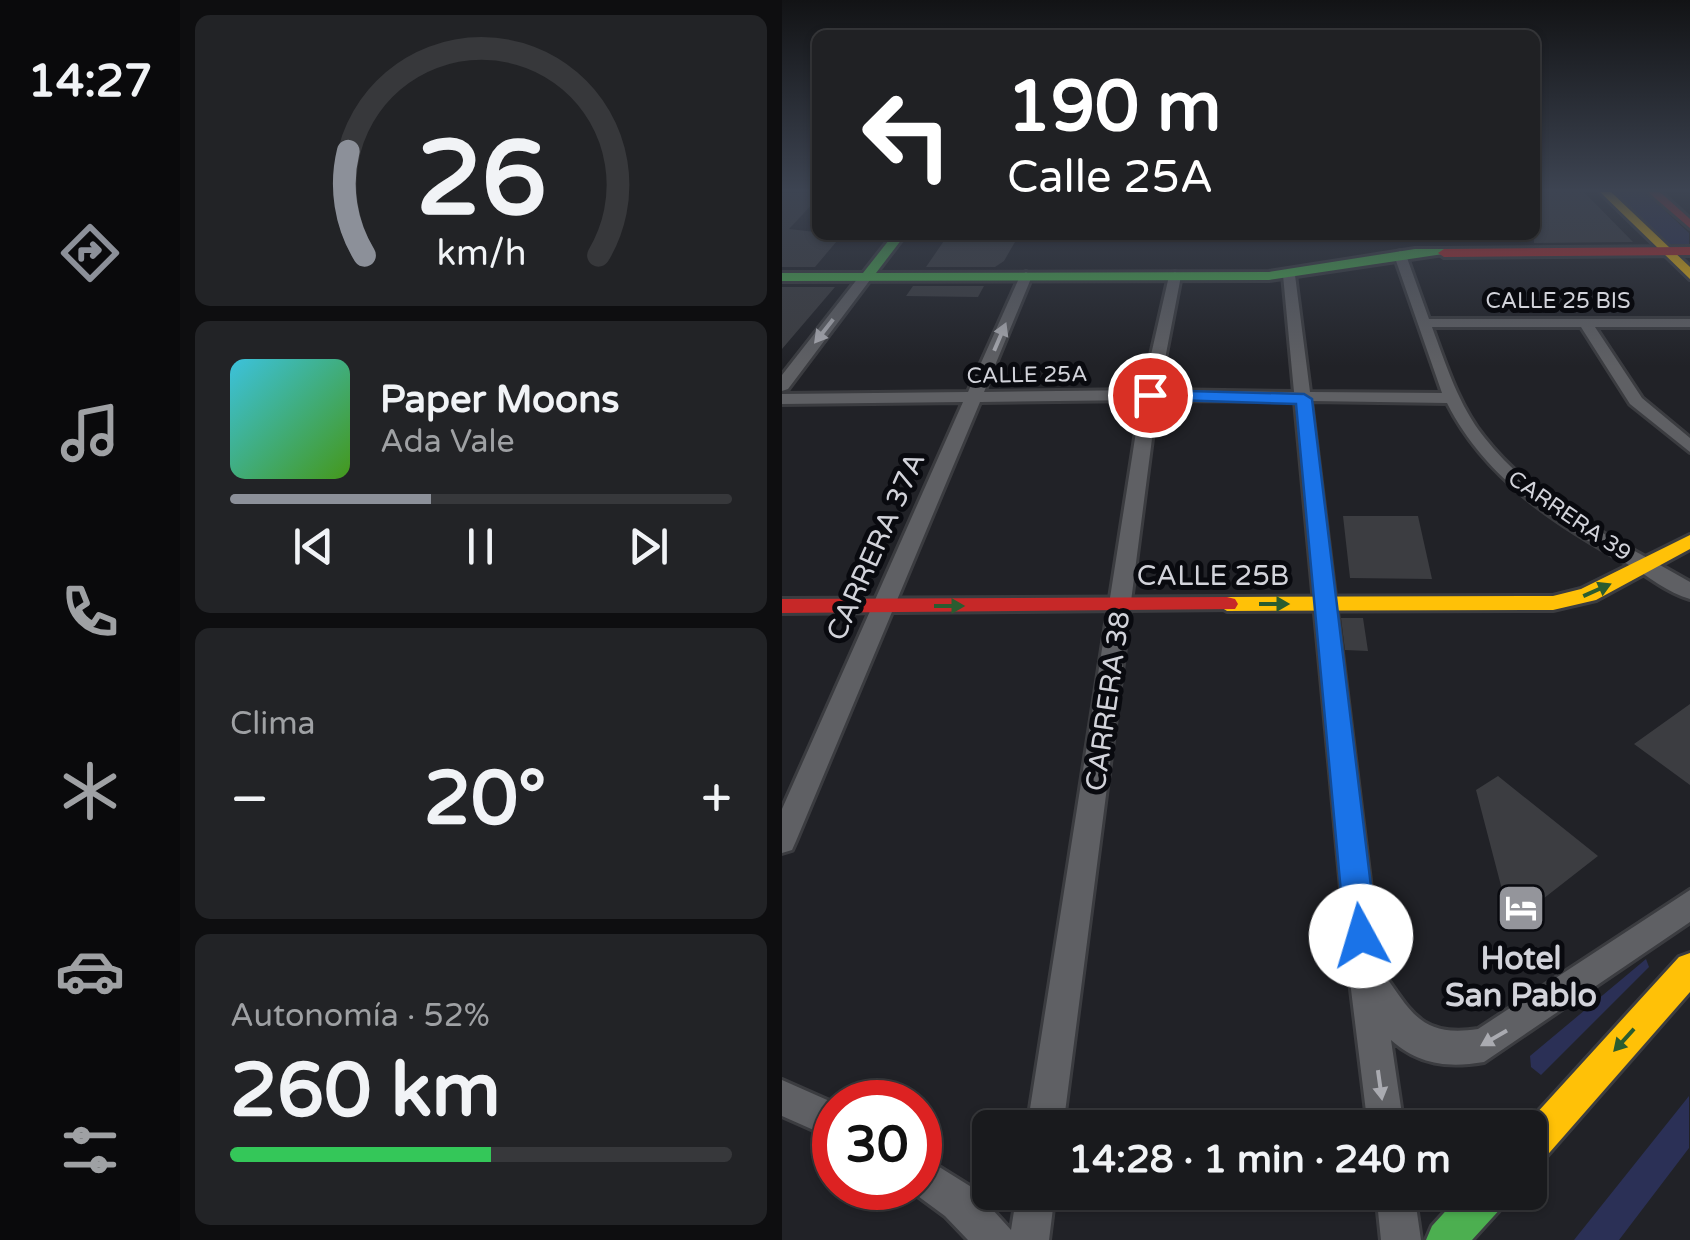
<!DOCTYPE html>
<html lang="es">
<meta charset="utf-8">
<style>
body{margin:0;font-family:"Varela Round",sans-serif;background:#222326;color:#f1f3f6;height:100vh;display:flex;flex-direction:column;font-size:38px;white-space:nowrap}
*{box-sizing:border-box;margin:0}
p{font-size:32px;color:#9fa1a4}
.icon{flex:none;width:55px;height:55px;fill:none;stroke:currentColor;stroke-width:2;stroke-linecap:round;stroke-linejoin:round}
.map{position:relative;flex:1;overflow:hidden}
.drawer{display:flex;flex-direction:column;gap:15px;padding:15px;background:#0e0e10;width:602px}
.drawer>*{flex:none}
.top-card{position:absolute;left:30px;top:30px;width:728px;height:210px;border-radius:15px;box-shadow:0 2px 8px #0004,0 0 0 2px #37383b;background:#202124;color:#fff;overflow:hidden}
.speed{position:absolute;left:30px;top:1080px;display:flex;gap:20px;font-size:50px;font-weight:700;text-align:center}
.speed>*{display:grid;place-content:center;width:130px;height:130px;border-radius:50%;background:#191a1d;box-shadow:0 2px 8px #0004,0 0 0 2px #37383b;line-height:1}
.speed .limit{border:15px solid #d22;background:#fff;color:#111}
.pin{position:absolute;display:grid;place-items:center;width:85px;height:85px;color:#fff;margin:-42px;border:5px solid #fff;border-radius:50%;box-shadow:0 2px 10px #0007}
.me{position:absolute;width:110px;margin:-55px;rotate:354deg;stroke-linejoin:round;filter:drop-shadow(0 0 8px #0008)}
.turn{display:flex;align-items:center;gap:35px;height:210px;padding:0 30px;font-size:45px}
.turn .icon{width:130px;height:130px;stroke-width:2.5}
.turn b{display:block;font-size:70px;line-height:85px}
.big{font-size:75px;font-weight:800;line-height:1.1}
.drawer .widget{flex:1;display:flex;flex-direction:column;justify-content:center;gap:15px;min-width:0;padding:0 35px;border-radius:15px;background:#222326}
.drawer .dial{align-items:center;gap:0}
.dial svg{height:260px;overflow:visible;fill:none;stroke:#37383b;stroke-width:7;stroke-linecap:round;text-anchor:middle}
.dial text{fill:#f1f3f6;stroke:none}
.song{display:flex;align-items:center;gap:30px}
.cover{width:120px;height:120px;border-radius:15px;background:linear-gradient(135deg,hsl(190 70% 55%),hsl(100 70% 35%))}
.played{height:10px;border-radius:5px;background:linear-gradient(90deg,#8c9099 40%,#37383b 40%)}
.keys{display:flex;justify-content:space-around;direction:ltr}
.heat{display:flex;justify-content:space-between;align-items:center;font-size:55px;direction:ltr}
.charge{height:15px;border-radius:8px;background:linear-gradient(90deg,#34c759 52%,#37383b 0)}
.trip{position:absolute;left:190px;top:1110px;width:575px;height:100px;border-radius:15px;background:#191a1d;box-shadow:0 2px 8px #0004,0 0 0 2px #37383b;font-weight:800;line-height:100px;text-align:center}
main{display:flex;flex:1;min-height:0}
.menu{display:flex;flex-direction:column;width:180px;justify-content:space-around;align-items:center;background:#0a0a0c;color:#9fa1a4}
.menu .icon{width:70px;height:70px}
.menu .current{color:#8c9099}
.menu b{font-size:45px;color:#f1f3f6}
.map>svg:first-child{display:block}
.green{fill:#2b3056}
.building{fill:#3c3d41}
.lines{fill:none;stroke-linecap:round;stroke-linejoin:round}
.street-casing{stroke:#3b3c40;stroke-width:6}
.fast-casing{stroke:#3b3c40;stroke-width:6}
.slow-casing{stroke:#3b3c40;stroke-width:6}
.jam-casing{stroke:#3b3c40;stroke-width:6}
.street{fill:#5f6064;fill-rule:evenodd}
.fast{fill:#4caf50;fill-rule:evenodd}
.slow{fill:#ffc107;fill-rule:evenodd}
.jam{fill:#c62828;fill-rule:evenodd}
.oneway{fill:#aaabb1}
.oneway2{fill:#2a5c30}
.route{fill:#1a73e8;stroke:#114b97;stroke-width:2.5}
.labels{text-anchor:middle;stroke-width:10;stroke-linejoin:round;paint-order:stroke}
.far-street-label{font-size:22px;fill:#d2d3da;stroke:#090a0f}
.street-label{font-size:28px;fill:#d2d3da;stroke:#090a0f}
.near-poi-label{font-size:32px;font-weight:bold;fill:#d2d3da;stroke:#090a0f}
</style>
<main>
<nav class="menu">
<b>14:27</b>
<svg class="icon current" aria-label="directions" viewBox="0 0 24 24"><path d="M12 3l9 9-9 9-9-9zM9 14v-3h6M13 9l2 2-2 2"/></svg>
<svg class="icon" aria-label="music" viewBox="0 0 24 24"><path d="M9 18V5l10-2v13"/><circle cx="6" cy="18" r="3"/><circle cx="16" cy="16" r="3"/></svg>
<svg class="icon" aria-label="phone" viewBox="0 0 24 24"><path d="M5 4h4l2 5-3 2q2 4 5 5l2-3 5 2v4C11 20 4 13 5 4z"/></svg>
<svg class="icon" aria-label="climate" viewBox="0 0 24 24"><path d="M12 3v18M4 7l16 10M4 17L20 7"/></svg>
<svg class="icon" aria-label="car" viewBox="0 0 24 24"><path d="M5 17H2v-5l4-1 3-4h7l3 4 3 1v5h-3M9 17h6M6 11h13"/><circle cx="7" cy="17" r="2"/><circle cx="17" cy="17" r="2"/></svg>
<svg class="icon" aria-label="filters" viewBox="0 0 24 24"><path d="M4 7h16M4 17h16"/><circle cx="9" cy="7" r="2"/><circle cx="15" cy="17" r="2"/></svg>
</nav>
<section class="drawer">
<div class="widget dial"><svg viewBox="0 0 100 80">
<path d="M14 69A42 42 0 1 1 86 69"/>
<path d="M14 69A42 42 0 0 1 9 37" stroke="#8c9099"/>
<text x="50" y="56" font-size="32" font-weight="700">26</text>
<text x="50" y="72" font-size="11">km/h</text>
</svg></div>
<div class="widget">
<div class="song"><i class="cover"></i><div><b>Paper Moons</b><p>Ada Vale</p></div></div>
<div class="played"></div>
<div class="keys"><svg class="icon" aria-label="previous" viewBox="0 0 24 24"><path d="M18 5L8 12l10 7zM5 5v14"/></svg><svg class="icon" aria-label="pause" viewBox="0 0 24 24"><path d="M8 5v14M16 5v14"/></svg><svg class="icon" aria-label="next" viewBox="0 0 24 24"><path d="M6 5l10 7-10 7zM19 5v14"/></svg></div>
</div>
<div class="widget"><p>Clima</p>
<div class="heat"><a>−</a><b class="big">20°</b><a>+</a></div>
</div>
<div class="widget"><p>Autonomía · 52%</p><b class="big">260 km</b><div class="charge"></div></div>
</section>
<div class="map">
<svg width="908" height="1240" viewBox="0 0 908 1240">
<rect width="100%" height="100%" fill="#212227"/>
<path class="green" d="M831 192H863L907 233V244H884Z
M864 959 867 967 759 1075 749 1067 748 1056Z
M907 1096V1148L837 1240H792Z"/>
<path class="building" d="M35 192V199L7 229 60 235 33 267H0V193Z
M752 192H802L851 242 752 243Z
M166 235H237L222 261 213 267H144Z
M131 286H202L196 297 124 296Z
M0 287H53L0 349Z
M561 516H636L650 579 568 578Z
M559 618H581L586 651 563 650Z
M908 704V785L852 744Z
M716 776 816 856 729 924 694 790Z"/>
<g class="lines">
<g class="street-casing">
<path id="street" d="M618 251 624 255 647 319H908V327H813L860 398 908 438V452L848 404 799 327H650C664 365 677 406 702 437 755 505 836 540 908 582V599C886 593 866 576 847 565 774 523 704 480 665 403L529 401 599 970C629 1011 638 1038 696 1029L908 890V922L702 1062C666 1068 637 1065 609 1040L622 1128H586L567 973 513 401 375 400 281 1128H245L359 400 198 402 14 841 10 850 0 853V809L181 402 0 404V394L186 392 238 276 244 272 250 276 202 392 361 390 387 276 393 272 399 276 377 390 512 392 501 275 507 271 513 275 528 392 660 393 612 255Z
M80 273 91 276 6 389 0 391V375Z
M0 1080 52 1103V1139L0 1116Z
M138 1155 191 1188 229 1230 235 1192H273L267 1240H186L163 1216 125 1188H138Z
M594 1192H632L639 1240H599Z"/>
</g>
<g class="fast-casing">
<path id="fast" d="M111 235H123L94 273 487 272 633 249H662L668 253 487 280 0 281V273H81Z
M681 1192H726L721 1206 690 1240H644L650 1226Z"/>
</g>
<g class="slow-casing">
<path id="slow" d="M818 192H829L908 267V279Z
M908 535V549L814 600 771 610 445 611 434 604 445 597 771 596 799 589Z
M908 953V992L761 1160 748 1165V1128H741L897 957Z"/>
</g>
<g class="jam-casing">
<path id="jam" d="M866 192H878L908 219V228Z
M908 247V255L662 257 656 253 662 249Z
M445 597 453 599 456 604 453 609 0 613V599Z"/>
</g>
<use href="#street" class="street"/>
<use href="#fast" class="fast"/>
<use href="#slow" class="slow"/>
<use href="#jam" class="jam"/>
</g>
<defs><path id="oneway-solid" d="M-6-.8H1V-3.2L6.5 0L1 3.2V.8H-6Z" transform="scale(2.5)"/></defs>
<g class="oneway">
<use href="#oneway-solid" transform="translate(42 331) rotate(128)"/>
<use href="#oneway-solid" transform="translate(218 337) rotate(-67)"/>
<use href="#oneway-solid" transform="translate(712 1038) rotate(150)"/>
<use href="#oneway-solid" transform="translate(598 1085) rotate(82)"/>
</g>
<g class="oneway2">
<use href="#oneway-solid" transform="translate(815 590) rotate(-24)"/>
<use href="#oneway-solid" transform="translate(492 604)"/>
<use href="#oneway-solid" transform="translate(167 606)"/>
<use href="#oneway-solid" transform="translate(842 1040) rotate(132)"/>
</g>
<linearGradient id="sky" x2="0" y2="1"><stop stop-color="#121315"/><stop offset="0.52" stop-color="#3d4452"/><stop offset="1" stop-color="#3d4452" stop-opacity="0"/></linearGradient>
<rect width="908" height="366" fill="url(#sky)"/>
<path class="route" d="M368 390 522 394 530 399 595 936 590 947 579 951 568 947 563 936 514 404 362 399V392Z"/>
<defs>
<g id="hotel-square" transform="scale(2.5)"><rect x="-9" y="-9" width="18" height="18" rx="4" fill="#94959b" stroke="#090a0f"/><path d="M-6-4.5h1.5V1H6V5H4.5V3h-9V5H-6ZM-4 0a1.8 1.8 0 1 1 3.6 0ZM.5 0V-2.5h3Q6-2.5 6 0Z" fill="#fff"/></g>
</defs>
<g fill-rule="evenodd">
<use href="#hotel-square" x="739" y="908"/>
</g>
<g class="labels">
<g class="far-street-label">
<text x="776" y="308">CALLE 25 BIS</text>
<text transform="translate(245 374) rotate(-1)" y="8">CALLE 25A</text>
<text transform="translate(788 515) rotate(34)" y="8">CARRERA 39</text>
</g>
<g class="street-label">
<text transform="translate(93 546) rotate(-66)" y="10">CARRERA 37A</text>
<text x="431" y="585">CALLE 25B</text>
<text transform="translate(325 701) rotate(-82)" y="10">CARRERA 38</text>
</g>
<g class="near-poi-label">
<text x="739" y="969">Hotel<tspan x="739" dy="37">San Pablo</tspan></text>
</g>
</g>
</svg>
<div class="speed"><div class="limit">30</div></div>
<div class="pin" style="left:368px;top:395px;background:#d93025"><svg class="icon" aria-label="arrive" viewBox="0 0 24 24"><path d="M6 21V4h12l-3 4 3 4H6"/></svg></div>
<svg class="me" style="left:579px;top:936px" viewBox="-20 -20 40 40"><circle r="19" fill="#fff"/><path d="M0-13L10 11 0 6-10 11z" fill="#1a73e8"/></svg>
<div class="trip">14:28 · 1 min · 240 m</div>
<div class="top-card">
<div class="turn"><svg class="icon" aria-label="left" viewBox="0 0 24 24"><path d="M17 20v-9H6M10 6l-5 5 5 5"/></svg><div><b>190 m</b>Calle 25A</div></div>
</div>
</div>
</main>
